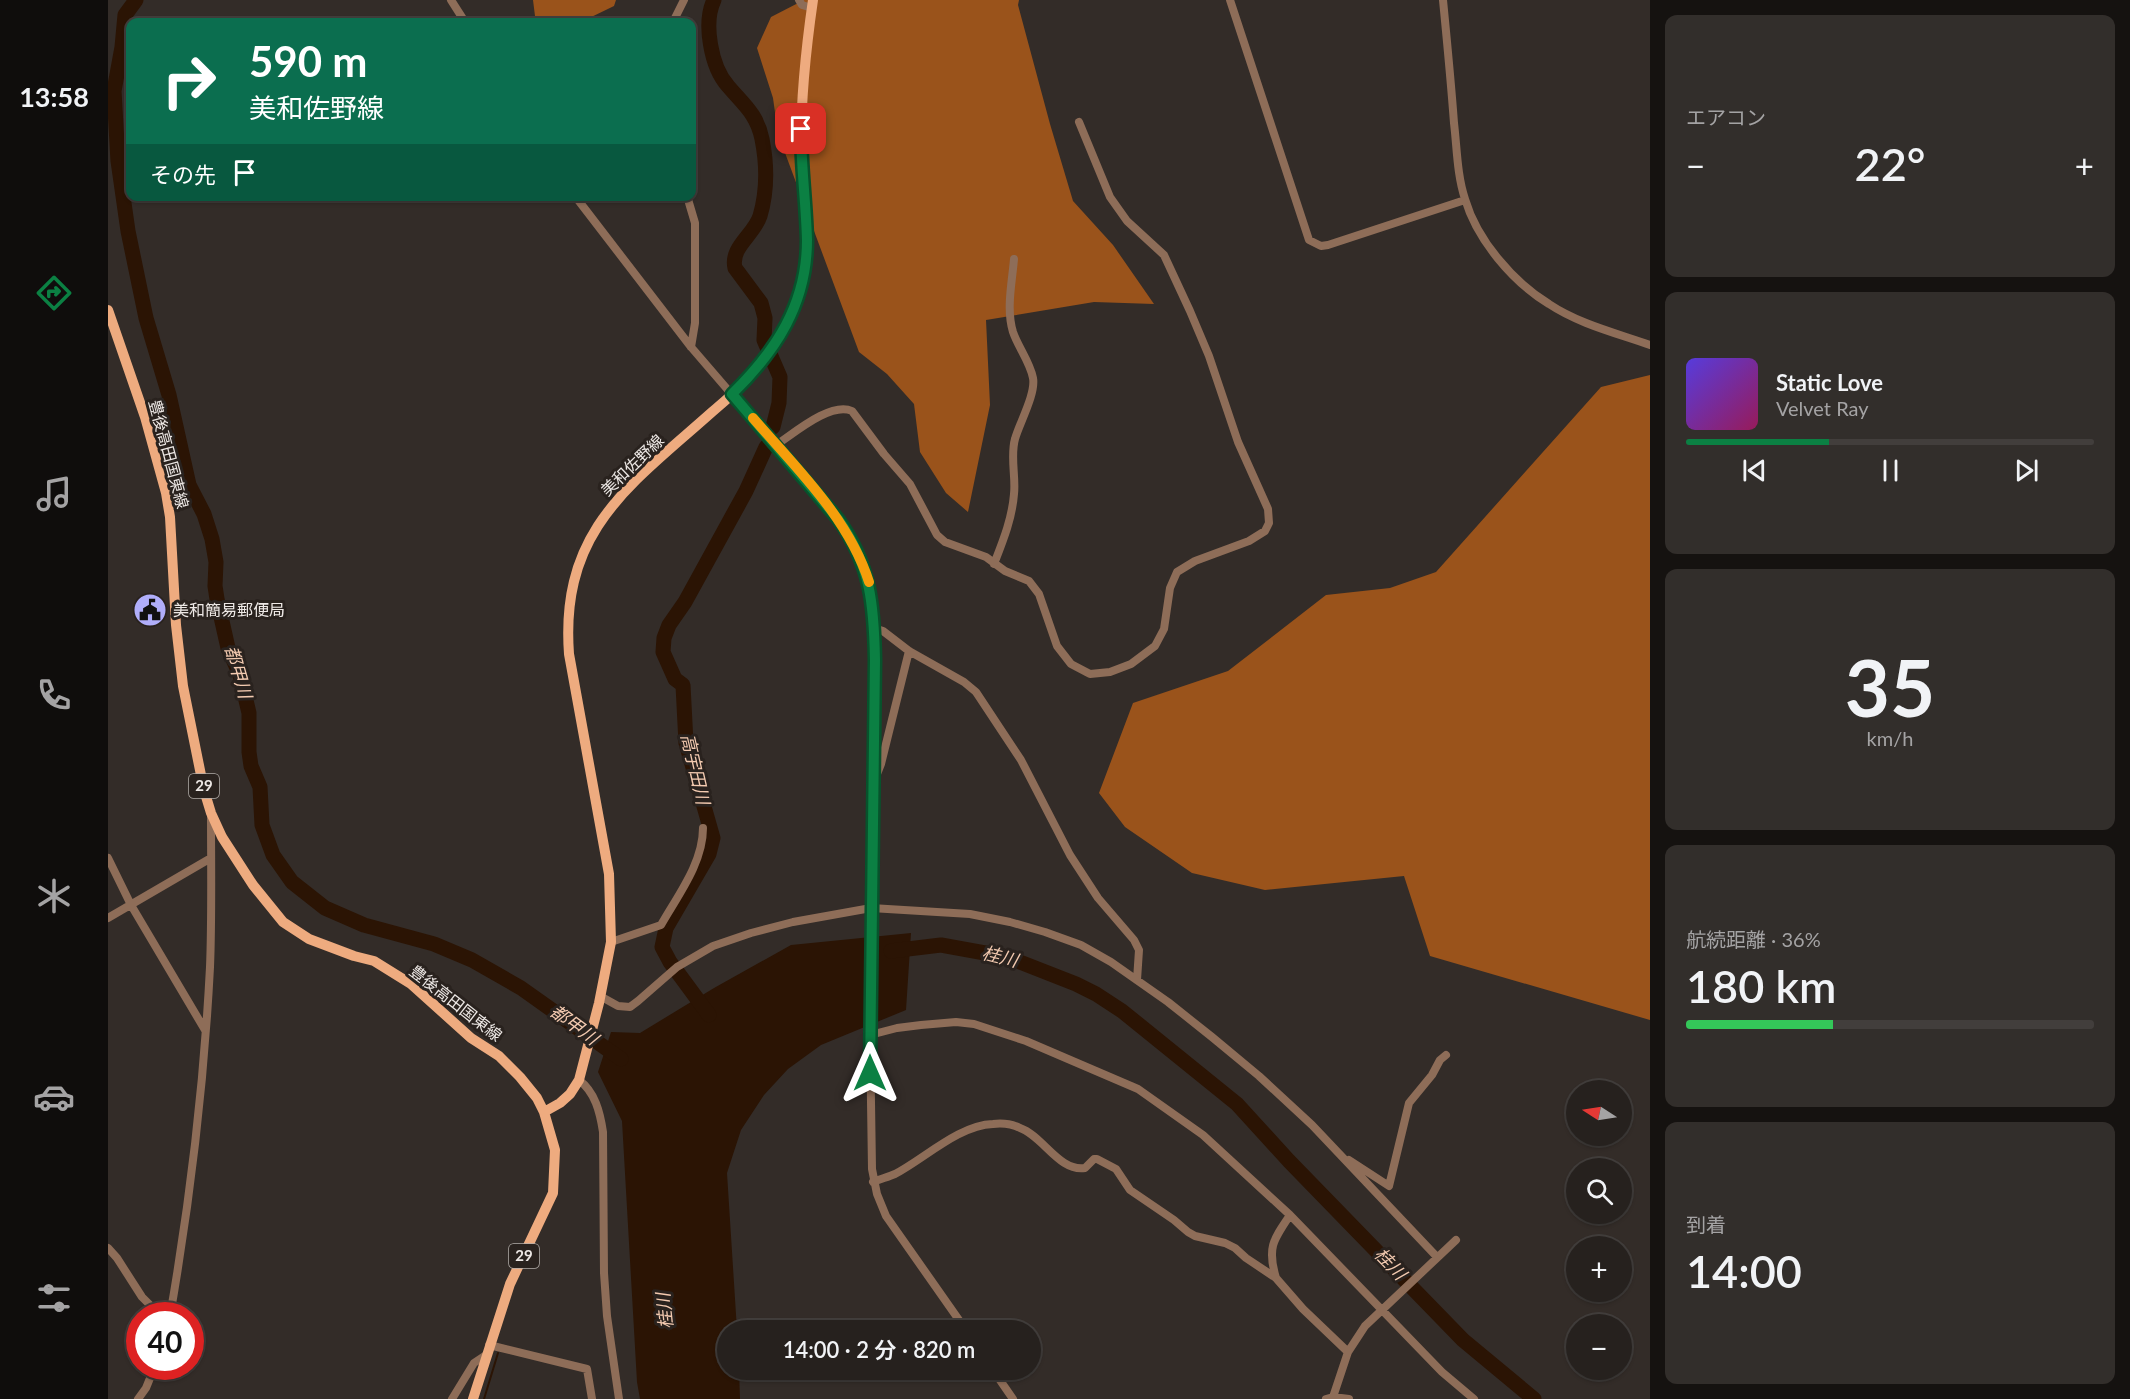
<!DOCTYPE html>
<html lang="ja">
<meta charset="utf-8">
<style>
body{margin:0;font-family:Lato,"Noto Sans JP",sans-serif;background:#322e2b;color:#f1f3f6;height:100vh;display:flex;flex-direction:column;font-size:22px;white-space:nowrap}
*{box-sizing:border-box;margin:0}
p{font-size:20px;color:#a4a3a4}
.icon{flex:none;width:33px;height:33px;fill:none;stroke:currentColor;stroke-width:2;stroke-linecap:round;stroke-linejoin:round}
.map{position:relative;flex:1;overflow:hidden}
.sheet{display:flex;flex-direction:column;gap:15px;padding:15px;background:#151210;width:480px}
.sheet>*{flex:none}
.banner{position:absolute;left:18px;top:18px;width:570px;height:183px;border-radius:12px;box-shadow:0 2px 4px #0004,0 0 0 2px #423e3c;background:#0b6e4f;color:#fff;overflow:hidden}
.needle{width:39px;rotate:282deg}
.controls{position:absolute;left:1458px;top:1080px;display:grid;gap:12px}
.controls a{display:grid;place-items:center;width:66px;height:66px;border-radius:50%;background:#26211e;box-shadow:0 2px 4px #0004,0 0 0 2px #423e3c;font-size:30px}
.speed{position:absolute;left:18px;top:1302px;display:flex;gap:12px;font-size:30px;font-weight:700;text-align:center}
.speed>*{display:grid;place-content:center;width:78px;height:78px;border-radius:50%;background:#26211e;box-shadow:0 2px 4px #0004,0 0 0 2px #423e3c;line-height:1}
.speed .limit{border:9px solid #d22;background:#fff;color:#111}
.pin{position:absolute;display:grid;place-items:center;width:51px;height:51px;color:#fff;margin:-26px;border-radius:12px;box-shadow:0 3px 9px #0006}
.me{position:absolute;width:66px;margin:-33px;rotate:0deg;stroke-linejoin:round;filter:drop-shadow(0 0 4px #0008)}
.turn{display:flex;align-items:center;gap:21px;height:126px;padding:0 24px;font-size:27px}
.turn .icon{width:78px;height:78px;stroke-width:2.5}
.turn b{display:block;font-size:42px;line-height:51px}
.then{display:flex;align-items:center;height:57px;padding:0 24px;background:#0003;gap:12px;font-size:22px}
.big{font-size:45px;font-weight:600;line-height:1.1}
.sheet .widget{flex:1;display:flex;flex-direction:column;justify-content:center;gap:9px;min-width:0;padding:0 21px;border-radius:12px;background:#322e2b}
.sheet .dial{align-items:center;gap:0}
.dial b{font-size:78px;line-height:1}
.song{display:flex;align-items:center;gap:18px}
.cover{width:72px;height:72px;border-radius:9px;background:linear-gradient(135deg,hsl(250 70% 55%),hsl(330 70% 35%))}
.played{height:6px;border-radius:3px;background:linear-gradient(90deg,#0b8043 35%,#423e3c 35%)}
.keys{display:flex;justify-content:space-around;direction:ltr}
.heat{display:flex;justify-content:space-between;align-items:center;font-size:33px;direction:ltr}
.charge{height:9px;border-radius:4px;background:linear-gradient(90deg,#34c759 36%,#423e3c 0)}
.trip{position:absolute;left:609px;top:1320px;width:324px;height:60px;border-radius:30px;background:#26211e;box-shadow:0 2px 4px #0004,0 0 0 2px #423e3c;font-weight:600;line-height:60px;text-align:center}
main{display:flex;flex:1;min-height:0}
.dock{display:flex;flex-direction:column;width:108px;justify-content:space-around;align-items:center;background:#0f0d0c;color:#a4a3a4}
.dock .icon{width:42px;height:42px}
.dock .on{color:#0b8043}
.dock b{font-size:27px;color:#f1f3f6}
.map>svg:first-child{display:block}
.forest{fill:#9a531b}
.water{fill:#2b1404}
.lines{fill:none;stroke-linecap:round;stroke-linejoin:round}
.stream{stroke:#2b1404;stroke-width:2}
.river{stroke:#2b1404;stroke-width:15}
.minor{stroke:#8e6d58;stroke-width:8}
.major{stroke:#eeab7f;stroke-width:10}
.route-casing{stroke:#07532c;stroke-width:15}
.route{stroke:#0b8043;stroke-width:10}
.slow{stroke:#f59e0b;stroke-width:10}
.labels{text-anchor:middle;stroke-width:6;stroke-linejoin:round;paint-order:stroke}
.shield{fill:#29221e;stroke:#b2ada9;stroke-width:1.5}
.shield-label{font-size:15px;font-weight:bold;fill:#ede8e5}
.street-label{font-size:16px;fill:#ede8e5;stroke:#29221e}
.poi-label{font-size:16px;fill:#ede8e5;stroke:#29221e;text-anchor:start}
.water-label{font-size:18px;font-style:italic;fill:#f3cab0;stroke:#29221e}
</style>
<main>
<nav class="dock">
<b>13:58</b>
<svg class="icon on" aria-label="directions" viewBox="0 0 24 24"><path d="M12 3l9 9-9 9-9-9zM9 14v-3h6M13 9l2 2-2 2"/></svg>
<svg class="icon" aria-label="music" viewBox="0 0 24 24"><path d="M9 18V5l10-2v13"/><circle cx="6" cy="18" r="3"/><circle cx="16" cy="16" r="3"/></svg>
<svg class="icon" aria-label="phone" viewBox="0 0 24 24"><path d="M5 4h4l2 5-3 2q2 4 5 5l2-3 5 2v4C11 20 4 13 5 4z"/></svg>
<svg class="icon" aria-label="climate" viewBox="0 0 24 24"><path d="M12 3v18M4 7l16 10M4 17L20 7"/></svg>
<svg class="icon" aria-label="car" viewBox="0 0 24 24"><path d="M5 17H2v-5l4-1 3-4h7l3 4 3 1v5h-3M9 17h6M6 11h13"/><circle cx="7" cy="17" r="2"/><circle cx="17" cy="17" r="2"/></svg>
<svg class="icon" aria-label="filters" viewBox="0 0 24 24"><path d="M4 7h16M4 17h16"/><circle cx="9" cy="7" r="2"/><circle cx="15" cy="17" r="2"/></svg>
</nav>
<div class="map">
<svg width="1542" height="1399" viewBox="0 0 1542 1399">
<rect width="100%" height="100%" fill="#332c28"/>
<path class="forest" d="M425 0H508L506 6 473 22H434L427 16Z
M696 0H911L910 5 942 124 965 201 1005 245 1046 304 986 302 878 320 882 405 860 512 838 493 812 452 806 404 779 374 751 352 670 134 665 98 649 48 663 17Z
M1542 375V1020L1322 956 1296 876 1157 890 1084 873 1017 827 991 793 1025 703 1120 671 1218 595 1282 588 1328 572 1493 387Z"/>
<path class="water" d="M803 933 798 1010 713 1045 680 1069 656 1095 633 1130 619 1173 629 1330H620V1370H631L632 1399H532L529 1382 514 1121 490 1072 503 1032 532 1033 606 988 683 945Z"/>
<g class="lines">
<path class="stream" d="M376 1399 390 1353"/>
<path class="river" d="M28 0 17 15 14 47 6 91 10 161 20 231 38 318 61 395 81 485 96 514 104 539 108 562 107 586 109 599 120 648 132 675 141 713V752L143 766 152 787 154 825 165 855 184 882 217 908 256 925 326 944 364 960 413 988 513 1059
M606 0C595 23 603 67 620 86 636 105 649 114 654 139 659 164 659 192 652 216 646 235 622 247 627 268L653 303 657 318 656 340 672 377 671 403 665 427
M783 951 833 945 899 957 968 984 988 994 1014 1011 1129 1104 1181 1161 1355 1340 1426 1399
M601 1015 562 962 554 947 558 928 601 854 605 838 578 743 575 685 567 679 555 652 556 638 561 625 577 602 638 491 658 447"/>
<path class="minor" d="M343 0 357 22
M691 0 694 5 704 8
M1122 0 1201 240 1213 246 1220 245 1357 200
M1335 0C1339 41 1343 82 1346 123 1349 148 1349 175 1357 199 1369 240 1405 282 1441 304 1471 324 1508 333 1542 345
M565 22 576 0
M467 196 583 347 719 505C750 544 764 578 766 628L762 1035 764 1169 769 1194 778 1216 858 1330
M579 196 587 223V323L583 347
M668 445C685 434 723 401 744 411L776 454 802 484 829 535 837 542 878 557 897 571 921 581 931 594 949 646 963 664 982 674 1002 672 1023 664 1047 646 1056 629 1062 588 1069 572 1087 561 1141 541 1157 531 1161 523 1160 509 1130 442 1101 356 1082 311 1056 255 1019 221 1002 197 971 122
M886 564C895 541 904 519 906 494 908 477 902 456 907 439 911 424 928 394 925 378 922 362 910 347 905 332 898 309 904 283 906 259
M766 628 775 631 801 651 856 682 868 692 913 760 962 855 990 898 1026 940 1031 950 1029 980
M765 777 769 774 773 764 801 651
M0 858 23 905 97 1030
M0 918 103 858
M503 942 553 925C570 895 595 863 595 828
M492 996 510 1006 522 1007 530 1001 569 967 605 946 643 933 685 922 763 908 862 914 902 922 937 932 973 945 1003 962 1060 1002 1104 1037 1151 1076 1204 1125 1329 1257
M762 1035 789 1028 813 1025 848 1022 866 1024 918 1041 1030 1089 1095 1135 1182 1215 1334 1372 1366 1399
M471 1080C487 1092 492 1112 495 1132L496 1273 499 1316 511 1399
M1241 1160 1281 1186 1301 1103 1324 1075 1332 1060 1338 1055
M765 1182C772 1179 780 1177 787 1174 816 1159 851 1125 885 1124 894 1123 904 1124 912 1128 935 1136 951 1172 977 1168L986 1159H989L1008 1169 1022 1190 1066 1220 1080 1232 1087 1236 1117 1243 1127 1248 1138 1258 1168 1278 1195 1309 1240 1352
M0 1248 9 1258 34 1297 53 1316
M1168 1278C1159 1248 1165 1240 1182 1215
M62 1316C82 1201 96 1083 102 967 104 917 103 867 103 816
M381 1345 479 1369 484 1399
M885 1370 905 1399
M1225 1397 1240 1352 1257 1326 1348 1240
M30 1399 38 1388 47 1366
M344 1399 366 1363 378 1355
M1218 1399 1225 1397 1241 1399"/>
<path class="major" d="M0 310 37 417 58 493 62 517 68 625 75 686 96 790 103 813 114 837 145 885 175 922 201 939 246 956 266 961 303 984 363 1038 391 1056 412 1077 429 1098 436 1112 447 1150 445 1193 402 1284 365 1399
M436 1112 452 1103 462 1094 471 1080 491 1003 503 942 501 874 461 654C452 530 521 486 604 412 626 393 650 373 666 347 712 274 694 223 693 145 693 96 698 48 705 0"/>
</g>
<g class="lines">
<g class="route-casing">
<path id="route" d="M693 129C693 166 698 203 699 240 699 304 668 351 624 394L730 519C763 565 766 606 767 660L762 1073"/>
</g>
<use href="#route" class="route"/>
<path class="slow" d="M645 418C688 468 740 517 761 582"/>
</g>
<defs>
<g id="civic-disc" transform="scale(1.725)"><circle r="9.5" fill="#b0aefa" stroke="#29221e"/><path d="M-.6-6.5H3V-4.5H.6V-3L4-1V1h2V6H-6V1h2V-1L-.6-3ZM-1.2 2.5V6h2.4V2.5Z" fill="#111"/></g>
</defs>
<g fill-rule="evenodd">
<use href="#civic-disc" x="42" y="610"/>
</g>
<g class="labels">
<g class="shield">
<rect x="81" y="774" width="30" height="24" rx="4.5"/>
<rect x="401" y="1244" width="30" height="24" rx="4.5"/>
</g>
<g class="shield-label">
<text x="96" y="791">29</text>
<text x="416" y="1261">29</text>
</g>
<g class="street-label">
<text transform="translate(61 454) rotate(75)" y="6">豊後高田国東線</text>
<text transform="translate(524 465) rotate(-44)" y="6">美和佐野線</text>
<text transform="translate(348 1003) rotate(38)" y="6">豊後高田国東線</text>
</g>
<g class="poi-label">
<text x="65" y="616">美和簡易郵便局</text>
</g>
<g class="water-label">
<text transform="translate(130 672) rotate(74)" y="6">都甲川</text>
<text transform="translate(587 769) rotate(77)" y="6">高宇田川</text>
<text transform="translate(892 957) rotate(14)" y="6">桂川</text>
<text transform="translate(466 1025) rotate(36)" y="6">都甲川</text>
<text transform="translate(1282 1264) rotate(46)" y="6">桂川</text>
<text transform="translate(557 1311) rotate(-96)" y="6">桂川</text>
</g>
</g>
</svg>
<div class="controls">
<a><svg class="needle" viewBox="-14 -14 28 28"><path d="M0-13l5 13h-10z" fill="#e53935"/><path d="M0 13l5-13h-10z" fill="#a4a3a4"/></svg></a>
<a><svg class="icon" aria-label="search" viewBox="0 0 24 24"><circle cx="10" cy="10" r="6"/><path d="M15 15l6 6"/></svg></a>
<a>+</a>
<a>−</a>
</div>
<div class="speed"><div class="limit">40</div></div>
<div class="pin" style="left:693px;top:129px;background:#d93025"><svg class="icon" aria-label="arrive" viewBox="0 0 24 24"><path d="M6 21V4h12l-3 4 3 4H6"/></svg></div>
<svg class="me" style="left:762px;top:1073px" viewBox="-20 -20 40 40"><path d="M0-17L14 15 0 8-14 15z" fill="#0b8043" stroke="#fff" stroke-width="4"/></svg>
<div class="trip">14:00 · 2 分 · 820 m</div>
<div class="banner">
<div class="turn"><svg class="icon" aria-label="right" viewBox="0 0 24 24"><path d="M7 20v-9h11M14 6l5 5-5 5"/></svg><div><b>590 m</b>美和佐野線</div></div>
<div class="then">その先<svg class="icon" aria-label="arrive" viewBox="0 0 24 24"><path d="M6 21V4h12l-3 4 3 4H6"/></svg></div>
</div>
</div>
<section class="sheet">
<div class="widget"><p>エアコン</p>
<div class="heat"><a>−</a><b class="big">22°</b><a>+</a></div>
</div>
<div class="widget">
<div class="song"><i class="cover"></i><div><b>Static Love</b><p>Velvet Ray</p></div></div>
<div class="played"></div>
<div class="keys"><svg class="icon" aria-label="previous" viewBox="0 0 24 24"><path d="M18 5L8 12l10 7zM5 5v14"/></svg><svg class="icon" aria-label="pause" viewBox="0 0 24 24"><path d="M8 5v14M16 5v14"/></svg><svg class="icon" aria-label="next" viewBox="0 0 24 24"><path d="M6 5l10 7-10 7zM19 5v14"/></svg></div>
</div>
<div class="widget dial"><b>35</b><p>km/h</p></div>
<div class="widget"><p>航続距離 · 36%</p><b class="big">180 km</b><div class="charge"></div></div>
<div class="widget"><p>到着</p><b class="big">14:00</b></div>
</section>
</main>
